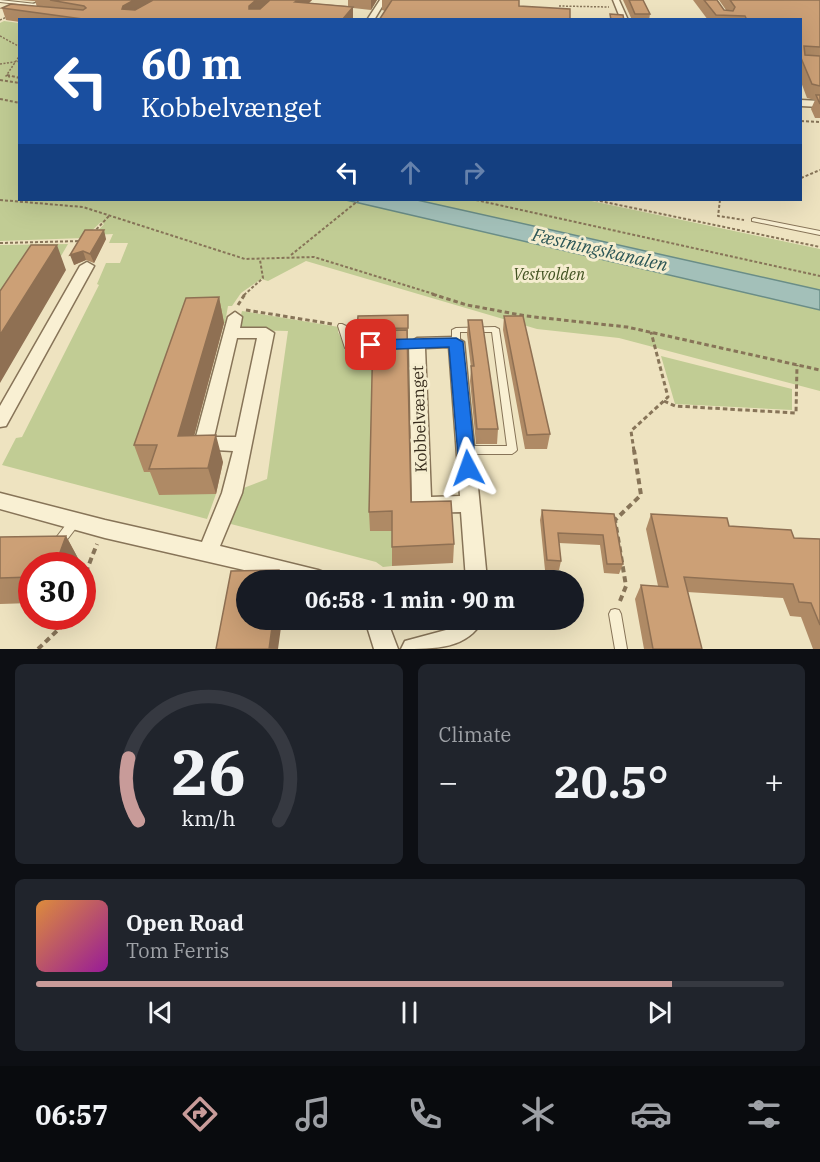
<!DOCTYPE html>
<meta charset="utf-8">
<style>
body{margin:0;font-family:"IBM Plex Serif",serif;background:#20242c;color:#f1f3f6;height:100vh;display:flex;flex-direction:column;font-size:22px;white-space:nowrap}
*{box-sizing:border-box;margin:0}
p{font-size:20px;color:#9ea1a6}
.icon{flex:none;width:33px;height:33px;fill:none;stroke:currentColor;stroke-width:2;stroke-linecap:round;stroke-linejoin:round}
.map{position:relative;height:649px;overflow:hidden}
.sheet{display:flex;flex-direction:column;gap:15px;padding:15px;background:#0d0f14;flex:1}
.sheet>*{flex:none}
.banner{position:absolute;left:18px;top:18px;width:784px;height:183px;border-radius:0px;box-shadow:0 6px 24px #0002;background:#1a4fa0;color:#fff;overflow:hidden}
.speed{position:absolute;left:18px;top:552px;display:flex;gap:12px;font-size:30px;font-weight:700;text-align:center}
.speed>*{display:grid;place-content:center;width:78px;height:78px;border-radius:50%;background:#171b24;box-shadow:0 6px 24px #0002;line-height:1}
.speed .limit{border:9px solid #d22;background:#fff;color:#111}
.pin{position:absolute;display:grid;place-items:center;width:51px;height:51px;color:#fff;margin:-26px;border-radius:12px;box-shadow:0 3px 9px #0006}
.me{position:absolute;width:66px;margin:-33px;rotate:356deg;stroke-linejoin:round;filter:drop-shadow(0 0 4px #0008)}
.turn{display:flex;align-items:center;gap:21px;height:126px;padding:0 24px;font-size:27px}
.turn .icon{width:78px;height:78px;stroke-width:2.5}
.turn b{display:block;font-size:42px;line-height:51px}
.lanes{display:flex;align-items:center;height:57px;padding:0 24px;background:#0003;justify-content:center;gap:30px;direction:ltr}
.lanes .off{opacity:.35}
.big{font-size:45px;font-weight:700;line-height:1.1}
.sheet .widget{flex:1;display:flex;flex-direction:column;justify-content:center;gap:9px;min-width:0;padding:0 21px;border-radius:9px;background:#20242c}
.sheet .dial{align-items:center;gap:0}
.dial svg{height:156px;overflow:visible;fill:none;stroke:#363941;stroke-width:7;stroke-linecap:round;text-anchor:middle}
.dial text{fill:#f1f3f6;stroke:none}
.song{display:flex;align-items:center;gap:18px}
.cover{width:72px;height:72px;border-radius:9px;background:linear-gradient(135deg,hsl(30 70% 55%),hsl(300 70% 35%))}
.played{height:6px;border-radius:3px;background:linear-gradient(90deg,#c89b99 85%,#363941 85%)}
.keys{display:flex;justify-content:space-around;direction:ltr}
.heat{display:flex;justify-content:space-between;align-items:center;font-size:33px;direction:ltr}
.sheet .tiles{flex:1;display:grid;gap:15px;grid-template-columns:1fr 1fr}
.widget:last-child{grid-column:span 2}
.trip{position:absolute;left:236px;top:570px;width:348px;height:60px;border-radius:30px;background:#171b24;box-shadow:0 6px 24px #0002;font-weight:700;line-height:60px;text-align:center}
.tabs{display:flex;height:96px;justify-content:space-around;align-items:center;background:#090b0e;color:#9ea1a6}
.tabs .icon{width:42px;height:42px}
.tabs .selected{color:#c89b99}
.tabs b{font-size:27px;color:#f1f3f6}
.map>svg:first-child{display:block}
.green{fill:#c1cc94}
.water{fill:#a3c0b9;stroke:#6a8d87;stroke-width:1.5}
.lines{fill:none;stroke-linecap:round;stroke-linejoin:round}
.lane-casing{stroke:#877458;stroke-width:2}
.street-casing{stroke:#877458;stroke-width:3}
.path-far3{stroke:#877458;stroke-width:1.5;stroke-dasharray:2 1.5;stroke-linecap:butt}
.path-far2{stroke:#877458;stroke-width:2;stroke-dasharray:3 2;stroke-linecap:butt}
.path-far1{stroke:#877458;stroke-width:3;stroke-dasharray:4.5 3;stroke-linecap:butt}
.path{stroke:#877458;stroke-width:4;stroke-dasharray:6 4;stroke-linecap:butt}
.lane{fill:#f9f0d3;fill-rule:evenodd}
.street{fill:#f9f0d3;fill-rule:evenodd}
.wall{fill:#af8a65}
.shaded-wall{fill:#8f7053}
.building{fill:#cca076;stroke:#8f7053;stroke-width:1.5}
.route{fill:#1a73e8;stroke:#114b97;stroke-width:1.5}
.labels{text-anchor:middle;stroke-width:6;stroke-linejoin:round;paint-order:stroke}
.park-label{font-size:16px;font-style:italic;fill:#435323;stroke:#f5edcf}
.street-label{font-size:16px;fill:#362b1c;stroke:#f5edcf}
.water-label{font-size:18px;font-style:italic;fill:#2c5656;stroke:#f5edcf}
</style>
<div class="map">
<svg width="820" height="649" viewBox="0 0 820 649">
<rect width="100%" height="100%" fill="#eee3c0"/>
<path class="green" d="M4 21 19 23 20 200H587L820 249V391L619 338 537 329 306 261 268 281 261 279 241 293 232 306H228L225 323 192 324 144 471H166L216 494 207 519 2 465 16 438 22 437 99 285 97 284 106 263H120L128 243H109L113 234 94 235 104 224 101 222 84 238 0 241V23Z
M68 244 54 268 0 333V245Z
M242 311 339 327 338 332 346 348 377 350 370 531 392 530V566L383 567 376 562 227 523 241 489 267 479 288 331 237 330Z
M661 356 792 389V410L675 404Z"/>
<path class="water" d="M346 200H417L820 290V310Z"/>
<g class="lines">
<g class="lane-casing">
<path id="lane" d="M0 0 36 4 38 5 36 6 0 2Z
M754 218 820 231V235L752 221V219Z
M339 324H342L346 326 351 343 382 342 386 345 382 348H345L338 326Z
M495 327 499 329 517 450 515 452 512 454H466L463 452 461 450 463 448 466 446H507L492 332H460V342L456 345 452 342V330L456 328Z
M75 517 79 518 80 521 79 524 63 545 59 546 55 545 54 542 55 539 71 518Z
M615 609 619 610 621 614 627 649H615L609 614 611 610Z"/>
</g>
<g class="street-casing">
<path id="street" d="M42 0H51L26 13 19 11Z
M380 0H386L374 20H367Z
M613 0H619L628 20H621Z
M801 100 820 101V107L801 106Z
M87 262 94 266 6 426 0 427V406L80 266Z
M235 312 242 317 240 328H266L274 333 242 493 220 546 318 570 326 573 328 580H288L105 538 0 509V493L105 520 202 542 222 493 233 451 197 449 194 444 228 317ZM237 338H257L236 437H214Z
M456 337 464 342 487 580H466L461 512 422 513 415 511 412 505 409 343 417 338ZM449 347 460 496 431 497 425 348Z
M365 620H387L398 649H374Z
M460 620H483C467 649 436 649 401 649L405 641 446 630Z"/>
</g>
<path class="path-far3" d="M559 6 609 7
M0 20 9 16
M0 36 20 47
M0 64 20 61
M10 77 6 76 20 55"/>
<path class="path-far2" d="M7 75 20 78
M0 80 20 83
M0 99 20 103
M801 121 820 122
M801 178 820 170
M0 200 83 207 245 259 314 257 437 295
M476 200 820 276
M595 200 820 247
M720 200 718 216 744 220
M93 233 109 216
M0 243 82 241
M291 255 359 200
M244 295 263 278 260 260"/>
<path class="path-far1" d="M432 294 467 305 526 316 627 327 820 370
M238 305 245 294
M246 310 332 324
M664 401 675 406 796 413 797 365
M634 451 631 431 668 397 651 332"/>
<path class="path" d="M82 582 97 544
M620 601 626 586 615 520 641 495 634 450
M38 649 61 627 66 616"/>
<use href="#lane" class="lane"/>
<use href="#street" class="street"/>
</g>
<path class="wall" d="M20 0H312L309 3 348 6V0H377L371 10 353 8V20H20V22L6 20 2 8 37 7 35 1H33Z
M382 0H519L385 11 382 10Z
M623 0H643L650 14 649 20H632Z
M693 0H717L724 10H726L719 0H820V118H815L811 109 815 100 807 98 801 82V20H708Z
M85 230 106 239 94 263 86 260 74 265Z
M219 297 224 323 194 436 223 462 216 494 159 495 150 472H144L134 445Z
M408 315V338H407L411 502 454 544 453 563 392 566V531H370L369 512 373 339H358L357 329Z
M504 316 550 434 547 449H525L503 330Z
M468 320 498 429 497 444H476L470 381 471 368 467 334Z
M542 510 614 514 623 564 619 574 604 573 600 545 559 543 561 561 559 570H545L540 520Z
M651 514 794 538 820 539V649H813L801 617 790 616 783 598 687 592 702 649H644L635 599 641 585 658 586 646 529Z
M66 536 80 562 79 566H32V603L0 604V537Z"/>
<path class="shaded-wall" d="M134 0H158L126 18 122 9 123 6Z
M256 0H271L250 18 249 6Z
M298 0H312L297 14 295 2Z
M371 0H377L371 10Z
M353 7V20H342Z
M104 230 106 239 94 263 90 254Z
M57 245 66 270 0 383V335Z
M83 251 86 260 74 265 70 255Z
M219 297 224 323 187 463 178 436Z
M216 435 223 462 216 494 208 468Z
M66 536 80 562 79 566H55Z
M279 570 281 580H278Z
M273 620H282L278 649H269Z"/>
<path class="building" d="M50 0H134L123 6 122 9 135 10 153 0H256L249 6V9H260L270 0H298L295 2 353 7 342 20H90L2 8 11 4 83 10 86 8 84 6Z
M392 0H519V6L570 9V20H379Z
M629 0H643L650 14H635Z
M704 0H717L724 10 733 11 735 7 730 0H820V47L804 46 805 55 820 56V86L812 84 801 58V20H747L745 16 716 15Z
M610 14 623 15 624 20H611Z
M816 95H820V104Z
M85 230H104L90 254 83 251 70 255Z
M31 245H57L0 335V291Z
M219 297 178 436 216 435 208 468 149 469 157 445H134L186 298Z
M408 315V328L357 329 358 316Z
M504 316H523L550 434 527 435Z
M468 320H482L498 429H477L471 366H474Z
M407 330 411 502 451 501 454 544 392 547V511L369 512 373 331Z
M542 510 614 514 623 564H607L603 535 558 533 561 561 547 560Z
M651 514 727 518 729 526 791 530 794 538 820 539V625L811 603 799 602 793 584 684 577 702 649H653L641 585 668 587Z
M66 536 55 566H32V577L0 578V537Z
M279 570 278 580H246V620H273L269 649H216L231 571Z"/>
<path class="route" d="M456 338 463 342 476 468 474 473 468 475 462 473 459 468 449 347 371 350 364 345 371 340Z"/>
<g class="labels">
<g class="park-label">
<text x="549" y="280">Vestvolden</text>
</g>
<g class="street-label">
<text transform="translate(419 419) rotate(-92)" y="6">Kobbelvænget</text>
</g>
<g class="water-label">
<text transform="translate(600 250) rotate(13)" y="6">Fæstningskanalen</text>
</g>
</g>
</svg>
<div class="speed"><div class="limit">30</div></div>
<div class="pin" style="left:371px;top:345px;background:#d93025"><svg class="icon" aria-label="arrive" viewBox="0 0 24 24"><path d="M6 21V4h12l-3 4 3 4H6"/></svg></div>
<svg class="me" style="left:468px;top:468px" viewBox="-20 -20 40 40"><path d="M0-17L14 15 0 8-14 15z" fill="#1a73e8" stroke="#fff" stroke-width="4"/></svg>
<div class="trip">06:58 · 1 min · 90 m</div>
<div class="banner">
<div class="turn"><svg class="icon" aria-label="left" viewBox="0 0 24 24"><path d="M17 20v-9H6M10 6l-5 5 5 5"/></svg><div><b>60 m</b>Kobbelvænget</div></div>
<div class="lanes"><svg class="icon" aria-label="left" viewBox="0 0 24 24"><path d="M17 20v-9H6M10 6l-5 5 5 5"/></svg><svg class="icon off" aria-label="ahead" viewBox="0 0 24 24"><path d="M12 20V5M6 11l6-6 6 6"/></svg><svg class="icon off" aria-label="right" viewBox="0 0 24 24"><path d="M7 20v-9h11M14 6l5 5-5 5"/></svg></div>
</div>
</div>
<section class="sheet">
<div class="tiles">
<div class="widget dial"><svg viewBox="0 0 100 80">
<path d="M14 69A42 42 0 1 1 86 69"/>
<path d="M14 69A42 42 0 0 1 9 37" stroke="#c89b99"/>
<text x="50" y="56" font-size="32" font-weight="700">26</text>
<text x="50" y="72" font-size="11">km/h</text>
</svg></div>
<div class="widget"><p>Climate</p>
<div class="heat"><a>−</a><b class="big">20.5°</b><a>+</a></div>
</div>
<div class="widget">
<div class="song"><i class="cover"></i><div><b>Open Road</b><p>Tom Ferris</p></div></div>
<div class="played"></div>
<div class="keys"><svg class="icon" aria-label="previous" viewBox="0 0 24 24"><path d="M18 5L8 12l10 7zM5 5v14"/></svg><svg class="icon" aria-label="pause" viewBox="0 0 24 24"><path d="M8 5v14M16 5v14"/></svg><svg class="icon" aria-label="next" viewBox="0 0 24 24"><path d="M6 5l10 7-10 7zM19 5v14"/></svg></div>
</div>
</div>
</section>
<nav class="tabs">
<b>06:57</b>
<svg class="icon selected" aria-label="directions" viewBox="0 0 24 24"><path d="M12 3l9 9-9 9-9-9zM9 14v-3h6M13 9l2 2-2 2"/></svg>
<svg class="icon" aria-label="music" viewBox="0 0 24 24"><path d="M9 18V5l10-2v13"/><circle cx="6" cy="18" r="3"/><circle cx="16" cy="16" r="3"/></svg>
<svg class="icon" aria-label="phone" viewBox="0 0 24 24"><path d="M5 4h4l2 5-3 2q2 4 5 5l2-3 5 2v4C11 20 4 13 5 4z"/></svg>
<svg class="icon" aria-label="climate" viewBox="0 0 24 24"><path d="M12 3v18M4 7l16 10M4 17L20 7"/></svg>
<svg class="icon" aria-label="car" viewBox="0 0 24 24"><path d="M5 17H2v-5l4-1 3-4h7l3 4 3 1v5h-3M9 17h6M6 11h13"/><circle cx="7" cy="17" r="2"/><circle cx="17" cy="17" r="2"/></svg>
<svg class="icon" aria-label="filters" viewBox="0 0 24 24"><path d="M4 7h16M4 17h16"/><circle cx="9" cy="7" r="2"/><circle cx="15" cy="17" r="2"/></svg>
</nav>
